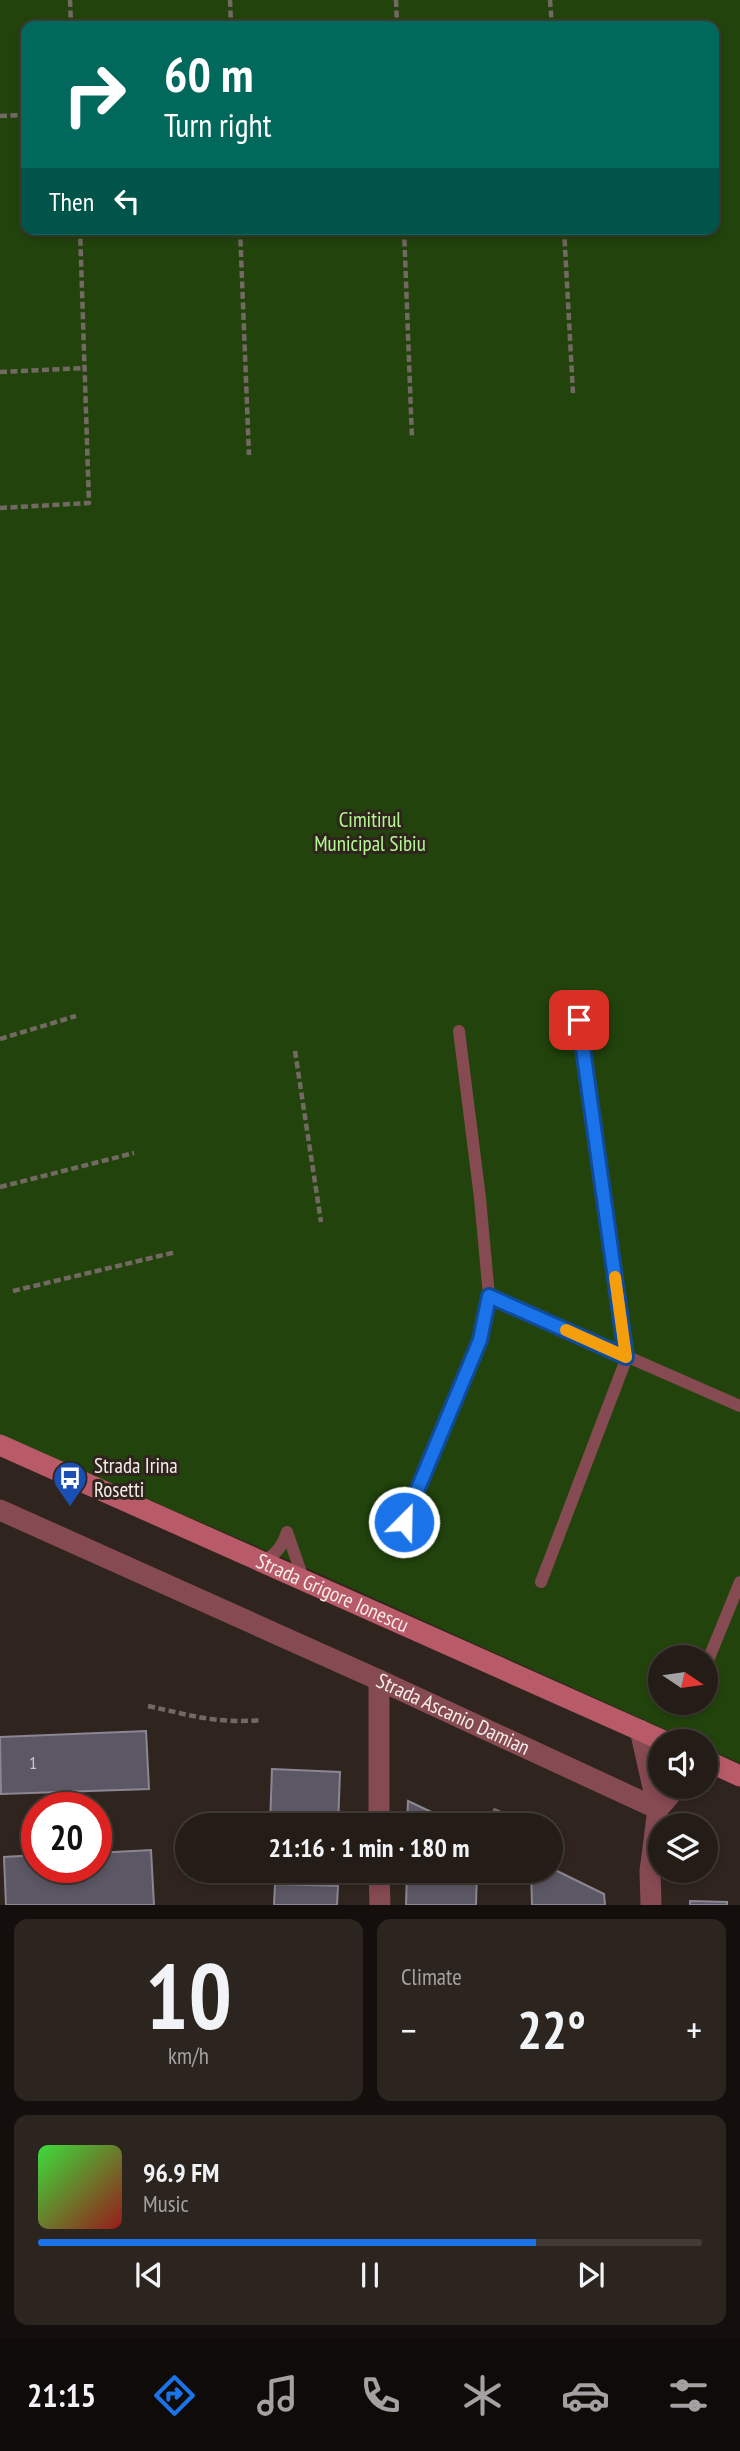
<!DOCTYPE html>
<meta charset="utf-8">
<style>
body{margin:0;font-family:"PT Sans Narrow",sans-serif;background:#2c251f;color:#f1f3f6;height:100vh;display:flex;flex-direction:column;font-size:26px;white-space:nowrap}
*{box-sizing:border-box;margin:0}
p{font-size:23px;color:#a3a1a1}
.icon{flex:none;width:38px;height:38px;fill:none;stroke:currentColor;stroke-width:2;stroke-linecap:round;stroke-linejoin:round}
.map{position:relative;height:1905px;overflow:hidden}
.panel{display:flex;flex-direction:column;gap:14px;padding:14px;background:#140f0c;flex:1}
.panel>*{flex:none}
.guide{position:absolute;left:21px;top:21px;width:698px;height:214px;border-radius:14px;box-shadow:0 4px 10px #0003,0 0 0 2px #413a35;background:#00695c;color:#fff;overflow:hidden}
.needle{width:46px;rotate:103deg}
.controls{position:absolute;left:648px;top:1645px;display:grid;gap:14px}
.controls a{display:grid;place-items:center;width:70px;height:70px;border-radius:50%;background:#241c16;box-shadow:0 4px 10px #0003,0 0 0 2px #413a35;font-size:35px}
.speed{position:absolute;left:21px;top:1792px;display:flex;gap:14px;font-size:35px;font-weight:700;text-align:center}
.speed>*{display:grid;place-content:center;width:91px;height:91px;border-radius:50%;background:#241c16;box-shadow:0 4px 10px #0003,0 0 0 2px #413a35;line-height:1}
.speed .limit{border:10px solid #d22;background:#fff;color:#111}
.pin{position:absolute;display:grid;place-items:center;width:60px;height:60px;color:#fff;margin:-30px;border-radius:14px;box-shadow:0 4px 10px #0006}
.me{position:absolute;width:77px;margin:-38px;rotate:23deg;stroke-linejoin:round;filter:drop-shadow(0 0 5px #0008)}
.turn{display:flex;align-items:center;gap:24px;height:147px;padding:0 28px;font-size:32px}
.turn .icon{width:91px;height:91px;stroke-width:2.5}
.turn b{display:block;font-size:49px;line-height:60px}
.then{display:flex;align-items:center;height:66px;padding:0 28px;background:#0003;gap:14px;font-size:26px}
.big{font-size:52px;font-weight:600;line-height:1.1}
.panel .widget{flex:1;display:flex;flex-direction:column;justify-content:center;gap:10px;min-width:0;padding:0 24px;border-radius:14px;background:#2c251f}
.panel .dial{align-items:center;gap:0}
.dial b{font-size:91px;line-height:1}
.song{display:flex;align-items:center;gap:21px}
.cover{width:84px;height:84px;border-radius:10px;background:linear-gradient(135deg,hsl(120 70% 55%),hsl(0 70% 35%))}
.played{height:7px;border-radius:4px;background:linear-gradient(90deg,#1a73e8 75%,#413a35 75%)}
.keys{display:flex;justify-content:space-around;direction:ltr}
.heat{display:flex;justify-content:space-between;align-items:center;font-size:38px;direction:ltr}
.panel .tiles{flex:1;display:grid;gap:14px;grid-template-columns:1fr 1fr}
.widget:last-child{grid-column:span 2}
.trip{position:absolute;left:175px;top:1813px;width:388px;height:70px;border-radius:35px;background:#241c16;box-shadow:0 4px 10px #0003,0 0 0 2px #413a35;font-weight:600;line-height:70px;text-align:center}
.menu{display:flex;height:112px;justify-content:space-around;align-items:center;background:#0e0b09;color:#a3a1a1}
.menu .icon{width:49px;height:49px}
.menu .on{color:#1a73e8}
.menu b{font-size:32px;color:#f1f3f6}
.map>svg:first-child{display:block}
.green{fill:#22440c;fill-rule:evenodd}
.building{fill:#5c5764;stroke:#8b8694;stroke-width:2}
.lines{fill:none;stroke-linecap:round;stroke-linejoin:round}
.path{stroke:#736963;stroke-width:4.5;stroke-dasharray:7 3.5;stroke-linecap:butt}
.lane{stroke:#854a52;stroke-width:12}
.street{stroke:#854a52;stroke-width:21}
.secondary{stroke:#b95a69;stroke-width:21}
.route-casing{stroke:#114b97;stroke-width:18}
.route{stroke:#1a73e8;stroke-width:12}
.slow{stroke:#f59e0b;stroke-width:12}
.labels{text-anchor:middle;stroke-width:6;stroke-linejoin:round;paint-order:stroke}
.number-label{font-size:18px;fill:#cec7c6}
.park-label{font-size:21px;fill:#b3f891;stroke:#30251e}
.poi-label{font-size:21px;fill:#f4ece7;stroke:#30251e;text-anchor:start}
.street-label{font-size:21px;fill:#f4ece7;stroke:#30251e}
</style>
<div class="map">
<svg width="740" height="1905" viewBox="0 0 740 1905">
<rect width="100%" height="100%" fill="#30251e"/>
<path class="green" d="M0 0H740V1763L705 1748V1741H691L309 1569 0 1435ZM26 26H714V229H26ZM660 1657H705V1703H660Z"/>
<path class="building" d="M146 1731 149 1789 1 1794 0 1737Z
M272 1769 340 1772 338 1825H270Z
M408 1801 459 1825H407Z
M151 1850 154 1905H6L4 1857 37 1855V1867H96V1853Z
M551 1868 604 1894 605 1905H532L531 1871H551Z
M407 1871H477L476 1905H406Z
M275 1884 338 1886 337 1905H274Z
M690 1901 727 1902V1905H690Z"/>
<g class="lines">
<path class="path" d="M70 0 71 26
M230 0 231 26
M396 0 397 26
M550 0 552 26
M0 116 26 115
M240 229 249 455
M404 229 412 439
M564 229 573 393
M0 372 85 368
M0 508 89 503 80 229
M0 1039 76 1016
M295 1051 321 1222
M0 1187 134 1153
M13 1291 176 1252
M148 1706C190 1715 216 1724 261 1720
M493 1810 534 1824"/>
<path class="lane" d="M489 1296 740 1406
M404 1522 480 1340 489 1296 480 1198 459 1031
M287 1532 304 1581
M263 1562C276 1554 282 1547 287 1532
M541 1582 627 1357 579 1020
M709 1658 740 1582"/>
<g class="street">
<path id="s1" d="M0 1510 379 1680 658 1809"/>
<path d="M379 1680V1825"/>
<path d="M640 1730 658 1809 650 1871 651 1905"/>
<path d="M658 1809 677 1787"/>
<path d="M379 1871 380 1905"/>
</g>
<g class="secondary">
<path id="s2" d="M0 1445 664 1741"/>
<path d="M705 1760 740 1776"/>
</g>
</g>
<g class="lines">
<g class="route-casing">
<path id="route" d="M404 1522 480 1340 489 1296 626 1357 579 1020"/>
</g>
<use href="#route" class="route"/>
<path class="slow" d="M566 1330 626 1357 615 1277"/>
</g>
<defs>
<g id="bus-pin" transform="scale(1.75)"><path d="M0 17L-7.5 6A9.5 9.5 0 1 1 7.5 6Z" fill="#1a4fb4" stroke="#30251e"/><path d="M-5-6H5V4H4V6H2V4H-2V6H-4V4H-5ZM-3.5-4V0h7V-4ZM-3.5 1.2v1.5H-2V1.2ZM2 1.2v1.5H3.5V1.2Z" fill="#fff"/></g>
</defs>
<g fill-rule="evenodd">
<use href="#bus-pin" x="70" y="1478"/>
</g>
<g class="labels">
<g class="number-label">
<text x="33" y="1769">1</text>
</g>
<g class="park-label">
<text x="370" y="827">Cimitirul<tspan x="370" dy="24">Municipal Sibiu</tspan></text>
</g>
<g class="poi-label">
<text x="94" y="1473">Strada Irina<tspan x="94" dy="24">Rosetti</tspan></text>
</g>
<g class="street-label">
<text dy="7" stroke="none"><textPath href="#s2" startOffset="364">Strada Grigore Ionescu</textPath></text>
<text dy="7" stroke="none"><textPath href="#s1" startOffset="497">Strada Ascanio Damian</textPath></text>
</g>
</g>
</svg>
<div class="controls">
<a><svg class="needle" viewBox="-14 -14 28 28"><path d="M0-13l5 13h-10z" fill="#e53935"/><path d="M0 13l5-13h-10z" fill="#a3a1a1"/></svg></a>
<a><svg class="icon" aria-label="sound" viewBox="0 0 24 24"><path d="M4 9h4l5-4v14l-5-4H4zM17 9q2 3 0 6"/></svg></a>
<a><svg class="icon" aria-label="layers" viewBox="0 0 24 24"><path d="M12 4l9 5-9 5-9-5zM3 14l9 5 9-5"/></svg></a>
</div>
<div class="speed"><div class="limit">20</div></div>
<div class="pin" style="left:579px;top:1020px;background:#d93025"><svg class="icon" aria-label="arrive" viewBox="0 0 24 24"><path d="M6 21V4h12l-3 4 3 4H6"/></svg></div>
<svg class="me" style="left:404px;top:1522px" viewBox="-20 -20 40 40"><circle r="17" fill="#1a73e8" stroke="#fff" stroke-width="3"/><path d="M0-11L8 9 0 5-8 9z" fill="#fff"/></svg>
<div class="trip">21:16 · 1 min · 180 m</div>
<div class="guide">
<div class="turn"><svg class="icon" aria-label="right" viewBox="0 0 24 24"><path d="M7 20v-9h11M14 6l5 5-5 5"/></svg><div><b>60 m</b>Turn right</div></div>
<div class="then">Then<svg class="icon" aria-label="left" viewBox="0 0 24 24"><path d="M17 20v-9H6M10 6l-5 5 5 5"/></svg></div>
</div>
</div>
<section class="panel">
<div class="tiles">
<div class="widget dial"><b>10</b><p>km/h</p></div>
<div class="widget"><p>Climate</p>
<div class="heat"><a>−</a><b class="big">22°</b><a>+</a></div>
</div>
<div class="widget">
<div class="song"><i class="cover"></i><div><b>96.9 FM</b><p>Music</p></div></div>
<div class="played"></div>
<div class="keys"><svg class="icon" aria-label="previous" viewBox="0 0 24 24"><path d="M18 5L8 12l10 7zM5 5v14"/></svg><svg class="icon" aria-label="pause" viewBox="0 0 24 24"><path d="M8 5v14M16 5v14"/></svg><svg class="icon" aria-label="next" viewBox="0 0 24 24"><path d="M6 5l10 7-10 7zM19 5v14"/></svg></div>
</div>
</div>
</section>
<nav class="menu">
<b>21:15</b>
<svg class="icon on" aria-label="directions" viewBox="0 0 24 24"><path d="M12 3l9 9-9 9-9-9zM9 14v-3h6M13 9l2 2-2 2"/></svg>
<svg class="icon" aria-label="music" viewBox="0 0 24 24"><path d="M9 18V5l10-2v13"/><circle cx="6" cy="18" r="3"/><circle cx="16" cy="16" r="3"/></svg>
<svg class="icon" aria-label="phone" viewBox="0 0 24 24"><path d="M5 4h4l2 5-3 2q2 4 5 5l2-3 5 2v4C11 20 4 13 5 4z"/></svg>
<svg class="icon" aria-label="climate" viewBox="0 0 24 24"><path d="M12 3v18M4 7l16 10M4 17L20 7"/></svg>
<svg class="icon" aria-label="car" viewBox="0 0 24 24"><path d="M5 17H2v-5l4-1 3-4h7l3 4 3 1v5h-3M9 17h6M6 11h13"/><circle cx="7" cy="17" r="2"/><circle cx="17" cy="17" r="2"/></svg>
<svg class="icon" aria-label="filters" viewBox="0 0 24 24"><path d="M4 7h16M4 17h16"/><circle cx="9" cy="7" r="2"/><circle cx="15" cy="17" r="2"/></svg>
</nav>
